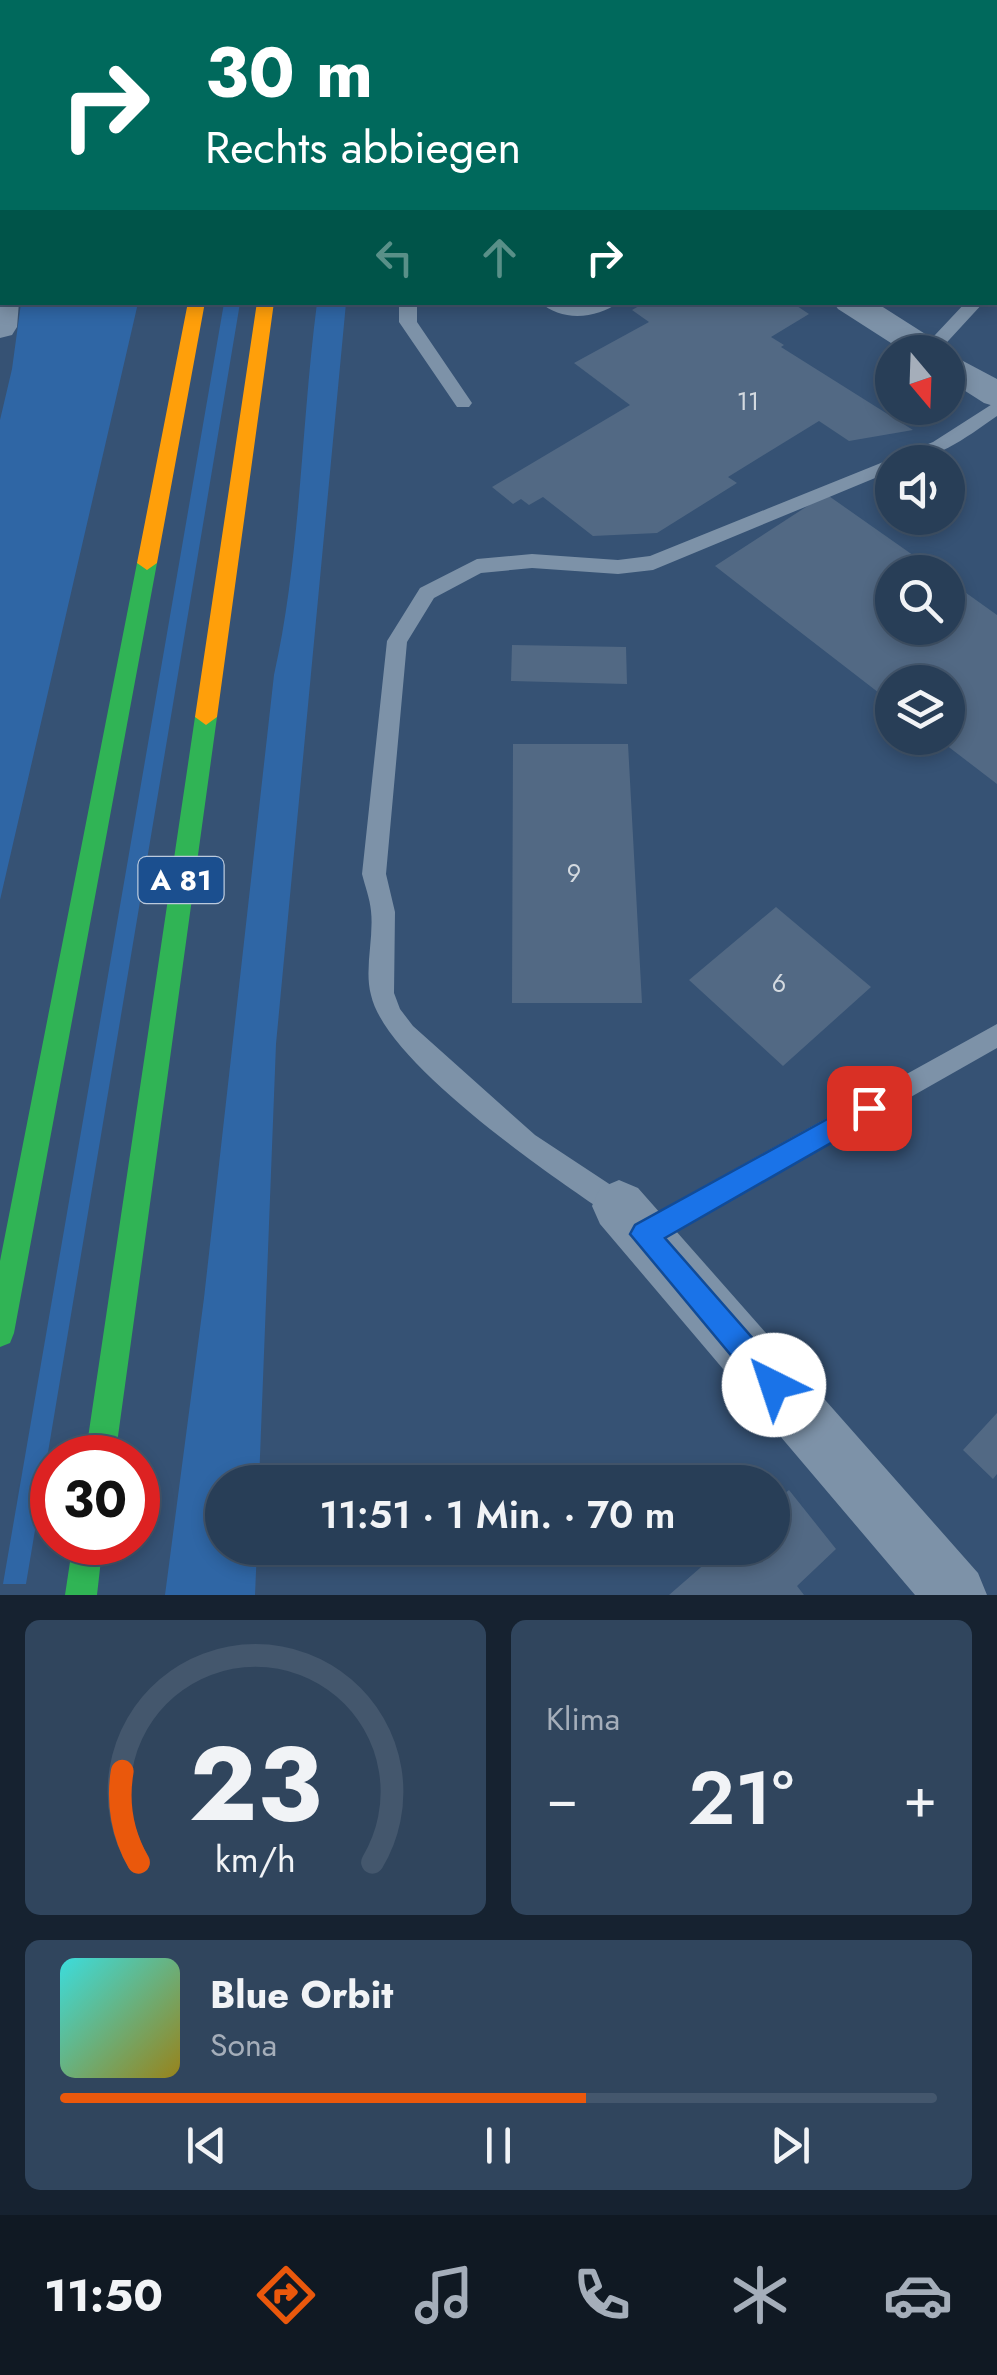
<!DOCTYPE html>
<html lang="de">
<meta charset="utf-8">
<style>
body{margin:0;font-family:Jost,sans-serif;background:#30455d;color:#f1f3f6;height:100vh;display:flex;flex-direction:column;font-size:38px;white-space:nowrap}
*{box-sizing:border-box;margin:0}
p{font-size:32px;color:#a5aeba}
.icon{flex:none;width:55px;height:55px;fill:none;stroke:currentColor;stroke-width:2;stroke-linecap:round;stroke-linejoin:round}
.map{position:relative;height:1595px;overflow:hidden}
.drawer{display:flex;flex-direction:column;gap:25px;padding:25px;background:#162230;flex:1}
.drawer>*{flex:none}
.guide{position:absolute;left:0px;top:0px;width:998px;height:305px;box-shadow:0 5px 15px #0003,0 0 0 2px #44576d;background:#00695c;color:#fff;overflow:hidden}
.needle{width:65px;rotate:161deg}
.controls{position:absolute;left:875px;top:335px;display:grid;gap:20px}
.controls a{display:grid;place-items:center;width:90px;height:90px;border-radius:50%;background:#283e57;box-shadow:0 5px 15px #0003,0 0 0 2px #44576d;font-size:50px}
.speed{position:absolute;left:30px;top:1435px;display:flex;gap:20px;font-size:50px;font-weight:700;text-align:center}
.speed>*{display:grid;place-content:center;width:130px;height:130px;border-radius:50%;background:#283e57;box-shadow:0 5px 15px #0003,0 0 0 2px #44576d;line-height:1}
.speed .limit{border:15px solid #d22;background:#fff;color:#111}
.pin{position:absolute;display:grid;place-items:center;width:85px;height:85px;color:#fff;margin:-42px;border-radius:20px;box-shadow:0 5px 15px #0006}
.me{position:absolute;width:110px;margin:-55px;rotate:319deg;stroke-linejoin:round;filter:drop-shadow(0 0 8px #0008)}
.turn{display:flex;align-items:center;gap:35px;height:210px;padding:0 40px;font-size:45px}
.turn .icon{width:130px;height:130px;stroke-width:2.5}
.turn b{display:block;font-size:70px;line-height:85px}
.lanes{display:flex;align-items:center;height:95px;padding:0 40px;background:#0003;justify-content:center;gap:50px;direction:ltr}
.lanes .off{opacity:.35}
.big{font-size:75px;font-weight:600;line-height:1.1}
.drawer .card{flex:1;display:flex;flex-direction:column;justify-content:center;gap:15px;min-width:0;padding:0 35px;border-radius:15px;background:#30455d}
.drawer .dial{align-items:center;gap:0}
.dial svg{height:260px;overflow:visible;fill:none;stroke:#44576d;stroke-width:7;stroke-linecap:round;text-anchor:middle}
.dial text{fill:#f1f3f6;stroke:none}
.song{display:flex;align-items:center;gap:30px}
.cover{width:120px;height:120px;border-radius:15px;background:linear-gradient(135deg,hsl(180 70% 55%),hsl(50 70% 35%))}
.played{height:10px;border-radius:5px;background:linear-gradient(90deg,#ea580c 60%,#44576d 60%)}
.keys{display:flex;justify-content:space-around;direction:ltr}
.heat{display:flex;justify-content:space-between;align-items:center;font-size:55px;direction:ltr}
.drawer .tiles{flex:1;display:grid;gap:25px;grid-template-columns:1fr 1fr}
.card:last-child{grid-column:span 2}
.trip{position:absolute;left:205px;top:1465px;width:585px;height:100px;border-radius:50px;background:#283e57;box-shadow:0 5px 15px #0003,0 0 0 2px #44576d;font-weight:600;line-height:100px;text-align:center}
.tabs{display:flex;height:160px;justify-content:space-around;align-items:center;background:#101923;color:#a5aeba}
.tabs .icon{width:70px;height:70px}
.tabs .active{color:#ea580c}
.tabs b{font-size:45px;color:#f1f3f6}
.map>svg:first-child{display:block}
.green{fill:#2f66a5}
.building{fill:#526984}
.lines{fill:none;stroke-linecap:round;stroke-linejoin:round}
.lane{fill:#7d92a8;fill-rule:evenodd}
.street{fill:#7d92a8;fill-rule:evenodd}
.fast{fill:#30b455;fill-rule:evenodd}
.slow{fill:#ff9f0a;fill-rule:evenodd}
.route{fill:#1a73e8;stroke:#114b97;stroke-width:2.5}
.labels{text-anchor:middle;stroke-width:10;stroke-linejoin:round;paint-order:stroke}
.number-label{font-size:25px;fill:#d4dae0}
.shield{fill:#1b4f8f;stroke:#bbcadd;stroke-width:2.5}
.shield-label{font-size:28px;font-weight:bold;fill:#fff}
</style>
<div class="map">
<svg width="997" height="1595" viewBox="0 0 997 1595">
<rect width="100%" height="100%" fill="#365274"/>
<path class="green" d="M21 303H138L0 900V420L12 369Z
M224 303H240L26 1584H3Z
M317 303H346L276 1044 259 1482H222V1548H257L255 1595H165L204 1298 274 675C301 553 301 426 317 303Z"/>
<path class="building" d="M646 302H791L809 314 771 337 784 345 781 347 913 430 849 441 819 421 728 477 737 483 657 533 593 536 543 497 529 505 521 499 513 504 492 487 630 405 574 363 649 322 632 310Z
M826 494 937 572H892V628H948V580L997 615V784L937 738H948V682H892V703L715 566Z
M512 645 626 647 627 684 511 681Z
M513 744H628L642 1003H512Z
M776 907 871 987 783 1066 689 980Z
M997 1413V1474L993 1479 963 1450Z
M789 1490 836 1549 797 1586 804 1595H669L723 1548H772V1504Z"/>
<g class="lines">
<path class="lane" d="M995 279H997L995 291Z
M399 302H417V322L472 403 469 407H457L399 322Z
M540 302 579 306 619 302C597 319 561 322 540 302Z
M966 302H984L938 352H919Z
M997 401V416C964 439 935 462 892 462V471L653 570 618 574 532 568 481 573 434 598 407 642 386 874 395 912 394 993 400 1009 413 1026 535 1135 629 1197 632 1206 629 1215 619 1219 609 1215C551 1176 386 1063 371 995 364 969 374 939 371 911 370 899 365 886 362 874L387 641 420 588 477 559 532 554 618 560 650 556 933 442Z
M997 1024V1048L654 1243 644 1247 634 1243 630 1234 634 1225Z"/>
<path class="street" d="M0 226 2 227V284H0Z
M0 292 2 302H19L17 327 12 335 0 338Z
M833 302H875L941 344 947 352H905L838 309Z
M948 353 997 379V407L984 403 948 380Z
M619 1180 638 1188 978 1573 987 1595H915L600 1224 592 1206 600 1188Z"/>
<path class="fast" d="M147 556 157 563 14 1333 10 1343 0 1347V1261L137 563Z
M206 709 217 717 115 1458H85L195 717Z
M73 1542H103L97 1595H65Z"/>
<path class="slow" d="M301 0H315V2H301Z
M188 302H205L157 563 147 570 137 563Z
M257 302H274L217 717 206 725 195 717Z"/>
</g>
<path class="route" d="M869 1096 878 1099 882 1108 878 1116 665 1238 784 1374 789 1385 784 1395 774 1399 764 1395 630 1234 635 1225Z"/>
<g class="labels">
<g class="number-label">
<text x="748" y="410">11</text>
<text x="574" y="882">9</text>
<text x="779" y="992">6</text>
</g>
<rect class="shield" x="138.5" y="857" width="85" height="46" rx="8"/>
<g class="shield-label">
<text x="181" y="890">A 81</text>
</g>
</g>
</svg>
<div class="controls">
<a><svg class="needle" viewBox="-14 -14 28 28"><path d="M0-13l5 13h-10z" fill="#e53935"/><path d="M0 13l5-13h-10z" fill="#a5aeba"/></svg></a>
<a><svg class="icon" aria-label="sound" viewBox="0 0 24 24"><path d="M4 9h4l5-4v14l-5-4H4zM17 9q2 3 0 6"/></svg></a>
<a><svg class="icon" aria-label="search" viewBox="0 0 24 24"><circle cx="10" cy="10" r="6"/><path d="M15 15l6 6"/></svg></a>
<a><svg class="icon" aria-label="layers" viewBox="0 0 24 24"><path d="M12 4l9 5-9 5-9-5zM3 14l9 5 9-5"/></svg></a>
</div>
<div class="speed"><div class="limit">30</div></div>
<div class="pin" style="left:869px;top:1108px;background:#d93025"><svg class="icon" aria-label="arrive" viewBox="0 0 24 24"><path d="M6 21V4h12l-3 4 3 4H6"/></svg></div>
<svg class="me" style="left:774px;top:1385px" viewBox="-20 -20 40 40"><circle r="19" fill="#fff"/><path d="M0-13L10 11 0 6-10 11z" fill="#1a73e8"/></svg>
<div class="trip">11:51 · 1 Min. · 70 m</div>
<div class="guide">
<div class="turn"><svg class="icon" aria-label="right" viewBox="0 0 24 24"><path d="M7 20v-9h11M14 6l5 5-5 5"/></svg><div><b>30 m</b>Rechts abbiegen</div></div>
<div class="lanes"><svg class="icon off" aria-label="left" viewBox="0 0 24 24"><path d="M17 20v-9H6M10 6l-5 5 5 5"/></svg><svg class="icon off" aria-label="ahead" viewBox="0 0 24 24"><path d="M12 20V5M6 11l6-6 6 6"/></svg><svg class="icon" aria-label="right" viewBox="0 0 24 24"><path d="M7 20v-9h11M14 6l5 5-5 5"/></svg></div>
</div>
</div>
<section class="drawer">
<div class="tiles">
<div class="card dial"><svg viewBox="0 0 100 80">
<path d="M14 69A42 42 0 1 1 86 69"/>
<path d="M14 69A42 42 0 0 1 9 41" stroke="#ea580c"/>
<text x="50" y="56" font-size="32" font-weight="700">23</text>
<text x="50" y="72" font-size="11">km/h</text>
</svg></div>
<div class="card"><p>Klima</p>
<div class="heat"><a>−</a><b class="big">21°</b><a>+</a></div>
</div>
<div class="card">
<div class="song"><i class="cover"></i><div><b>Blue Orbit</b><p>Sona</p></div></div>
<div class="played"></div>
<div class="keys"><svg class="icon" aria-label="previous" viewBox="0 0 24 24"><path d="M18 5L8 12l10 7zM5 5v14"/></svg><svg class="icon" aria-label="pause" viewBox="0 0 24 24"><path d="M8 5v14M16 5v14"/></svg><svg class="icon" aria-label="next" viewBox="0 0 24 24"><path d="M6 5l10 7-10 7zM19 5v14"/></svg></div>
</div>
</div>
</section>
<nav class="tabs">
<b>11:50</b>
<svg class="icon active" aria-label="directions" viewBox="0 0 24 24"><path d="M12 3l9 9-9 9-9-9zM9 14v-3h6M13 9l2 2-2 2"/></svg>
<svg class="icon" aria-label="music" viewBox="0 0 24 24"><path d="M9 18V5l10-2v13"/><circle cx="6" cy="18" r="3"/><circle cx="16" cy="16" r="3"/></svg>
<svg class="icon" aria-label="phone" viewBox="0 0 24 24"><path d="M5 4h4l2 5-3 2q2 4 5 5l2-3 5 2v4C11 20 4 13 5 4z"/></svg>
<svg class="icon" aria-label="climate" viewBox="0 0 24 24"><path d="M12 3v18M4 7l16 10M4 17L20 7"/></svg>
<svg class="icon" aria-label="car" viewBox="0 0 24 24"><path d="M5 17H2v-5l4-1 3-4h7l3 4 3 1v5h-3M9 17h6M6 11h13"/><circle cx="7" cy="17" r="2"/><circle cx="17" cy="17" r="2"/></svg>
</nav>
